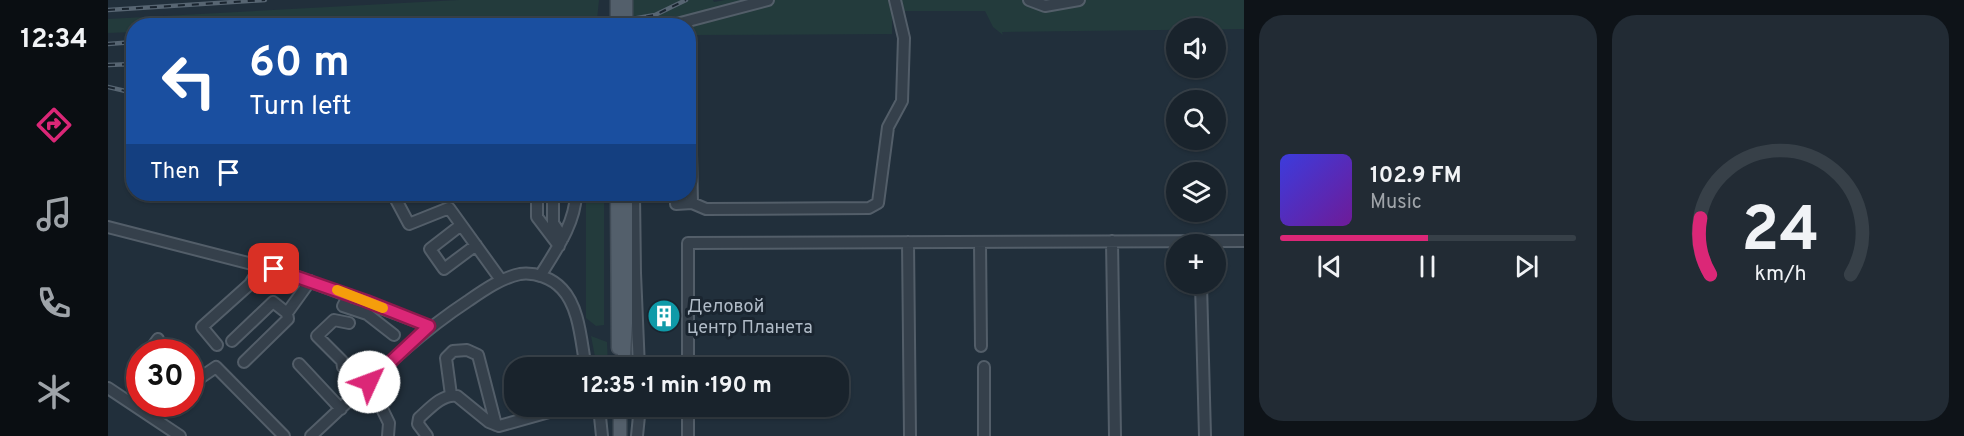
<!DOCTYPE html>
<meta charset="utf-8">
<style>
body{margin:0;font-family:Overpass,sans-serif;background:#222b34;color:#f1f3f6;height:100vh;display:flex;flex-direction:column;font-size:22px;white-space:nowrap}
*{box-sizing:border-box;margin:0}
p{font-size:20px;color:#9fa4a9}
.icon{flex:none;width:33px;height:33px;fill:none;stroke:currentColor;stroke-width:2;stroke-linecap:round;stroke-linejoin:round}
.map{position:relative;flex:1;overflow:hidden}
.details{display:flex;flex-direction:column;gap:15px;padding:15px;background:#0e1318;width:720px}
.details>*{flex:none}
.banner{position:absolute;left:18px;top:18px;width:570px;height:183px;border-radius:24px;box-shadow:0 2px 4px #0004,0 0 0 2px #374048;background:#1a4fa0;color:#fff;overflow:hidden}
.tools{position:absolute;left:1058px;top:18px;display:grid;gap:12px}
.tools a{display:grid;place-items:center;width:60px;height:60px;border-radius:50%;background:#19232c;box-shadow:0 2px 4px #0004,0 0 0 2px #374048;font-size:30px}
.speed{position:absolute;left:18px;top:339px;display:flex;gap:12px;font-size:30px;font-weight:700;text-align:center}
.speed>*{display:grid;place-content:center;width:78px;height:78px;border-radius:50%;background:#19232c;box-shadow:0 2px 4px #0004,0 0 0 2px #374048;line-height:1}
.speed .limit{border:9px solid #d22;background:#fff;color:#111}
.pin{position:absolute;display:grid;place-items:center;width:51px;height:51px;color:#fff;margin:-26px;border-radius:12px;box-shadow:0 3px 9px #0006}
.me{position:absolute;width:66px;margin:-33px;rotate:47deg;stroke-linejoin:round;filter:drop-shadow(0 0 4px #0008)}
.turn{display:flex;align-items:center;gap:21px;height:126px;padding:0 24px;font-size:27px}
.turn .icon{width:78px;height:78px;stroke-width:2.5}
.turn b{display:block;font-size:42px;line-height:51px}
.then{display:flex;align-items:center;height:57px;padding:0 24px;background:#0003;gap:12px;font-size:22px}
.details .widget{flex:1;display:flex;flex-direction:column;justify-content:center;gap:9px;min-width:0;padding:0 21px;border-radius:24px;background:#222b34}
.details .dial{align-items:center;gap:0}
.dial svg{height:156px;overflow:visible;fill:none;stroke:#374048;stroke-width:7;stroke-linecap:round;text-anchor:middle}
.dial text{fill:#f1f3f6;stroke:none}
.song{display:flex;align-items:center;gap:18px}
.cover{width:72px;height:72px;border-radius:9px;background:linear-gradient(135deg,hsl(240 70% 55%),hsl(280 70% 35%))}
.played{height:6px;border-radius:3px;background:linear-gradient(90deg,#db2777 50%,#374048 50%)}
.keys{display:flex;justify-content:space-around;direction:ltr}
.details .tiles{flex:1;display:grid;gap:15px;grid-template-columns:repeat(2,1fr)}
.trip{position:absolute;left:396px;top:357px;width:345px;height:60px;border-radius:24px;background:#19232c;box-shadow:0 2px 4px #0004,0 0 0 2px #374048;font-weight:700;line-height:60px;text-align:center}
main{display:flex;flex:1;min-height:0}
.dock{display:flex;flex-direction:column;width:108px;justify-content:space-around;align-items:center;background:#0a0e12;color:#9fa4a9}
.dock .icon{width:42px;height:42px}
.dock .selected{color:#db2777}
.dock b{font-size:27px;color:#f1f3f6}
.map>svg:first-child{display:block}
.green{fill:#233b3c}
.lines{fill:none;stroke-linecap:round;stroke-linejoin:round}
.minor-casing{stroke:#535e69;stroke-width:14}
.major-casing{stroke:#414c57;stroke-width:15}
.minor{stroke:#35404b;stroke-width:10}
.major{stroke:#535f6b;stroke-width:12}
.rail-casing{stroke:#576572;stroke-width:4.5}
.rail{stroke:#1a2530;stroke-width:2;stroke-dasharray:7;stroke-linecap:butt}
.major-bridge-casing{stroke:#414c57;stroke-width:15;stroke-linecap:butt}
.major-bridge{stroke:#535f6b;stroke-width:12}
.route-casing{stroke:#8e194d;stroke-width:15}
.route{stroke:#db2777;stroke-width:10}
.slow{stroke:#f59e0b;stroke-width:10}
.labels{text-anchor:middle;stroke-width:6;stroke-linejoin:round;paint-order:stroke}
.poi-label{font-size:18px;fill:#b0bbc7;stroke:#1a2530;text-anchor:start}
</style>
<main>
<nav class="dock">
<b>12:34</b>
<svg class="icon selected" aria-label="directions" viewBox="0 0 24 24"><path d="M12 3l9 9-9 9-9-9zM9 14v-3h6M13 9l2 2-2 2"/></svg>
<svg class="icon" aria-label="music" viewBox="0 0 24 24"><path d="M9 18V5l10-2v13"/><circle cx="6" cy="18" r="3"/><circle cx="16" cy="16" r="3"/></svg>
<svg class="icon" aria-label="phone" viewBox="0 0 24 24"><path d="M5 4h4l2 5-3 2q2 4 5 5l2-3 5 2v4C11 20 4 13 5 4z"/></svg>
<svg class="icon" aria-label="climate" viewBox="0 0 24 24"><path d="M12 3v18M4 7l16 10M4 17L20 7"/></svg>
</nav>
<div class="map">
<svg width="1136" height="436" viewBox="0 0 1136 436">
<rect width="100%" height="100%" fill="#212f3b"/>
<path class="green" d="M351 0H491L489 20 281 26H26L25 32 0 33V19Z
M524 0H605L606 2 617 0H1136V29L894 32 895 35 885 27 877 11H784V34L581 35 580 26 526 25Z
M478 194H496V325L488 326 478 318Z
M483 336 499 342 500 367H489Z"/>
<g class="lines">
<g class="minor-casing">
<path id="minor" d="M921 0 937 6 971 0
M561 26 660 0
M582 106 584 203 598 209 761 208 770 203 780 127 794 101 796 38 787 0
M285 194 301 224 341 208 393 280
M429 194V217L451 246
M445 194V223L455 238
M526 194 527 273 531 368
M568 194V204L584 203
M353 225 322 249 336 269 368 245
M0 227 179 273 321 326
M1004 241 1007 436
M800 242 802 436
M872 242 873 346
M432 276C448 250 467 224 468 194
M1093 284 1097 436
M241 295 235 306 259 314 286 335
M241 323 226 320 209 336 234 361 235 367 256 387
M124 341 165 302 179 313 202 281
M109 345 94 327 142 284 153 266
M45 352 42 350 50 339
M136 362 180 319 179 313
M191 364 233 409
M876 367V436
M580 368V243L1136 241
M82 379 86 382 108 367 176 436
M261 382 281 423 280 436
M0 388 72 436
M343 395 338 358 345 351 359 350 370 355 388 425
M580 406V436
M203 436C254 389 302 339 360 301 376 290 393 278 412 274 427 272 444 278 454 289 472 308 473 343 478 368
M319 436 310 424 311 418C321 409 335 393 349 396L381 422 391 426 459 407H491L494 436
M529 436 532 406"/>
</g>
<g class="major-casing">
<path id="major" d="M509 194 510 348
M515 368 518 323V194
M512 406V436"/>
</g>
<use href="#minor" class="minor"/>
<use href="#major" class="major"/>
<g class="rail-casing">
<path id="rail" d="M0 10 157 0
M483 26 547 15 578 0
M0 44 26 42
M0 65 26 64
M0 87 26 93"/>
</g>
<use href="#rail" class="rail"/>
<g class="major-bridge-casing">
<path id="major-bridge" d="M518 0V26
M509 26V0"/>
</g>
<use href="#major-bridge" class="major-bridge"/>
</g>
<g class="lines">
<g class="route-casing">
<path id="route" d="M166 269 258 301 321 326 261 382"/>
</g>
<use href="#route" class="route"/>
<path class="slow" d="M229 290 275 308"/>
</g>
<defs>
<g id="building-disc" transform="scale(1.725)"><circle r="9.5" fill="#0f9aa8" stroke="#1a2530"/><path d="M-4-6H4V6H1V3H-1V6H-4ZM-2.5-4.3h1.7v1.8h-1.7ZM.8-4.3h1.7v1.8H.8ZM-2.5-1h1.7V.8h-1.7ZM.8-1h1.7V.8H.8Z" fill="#fff"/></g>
</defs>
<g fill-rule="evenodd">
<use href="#building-disc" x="556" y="316"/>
</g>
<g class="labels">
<g class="poi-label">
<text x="579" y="312">Деловой<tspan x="579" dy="21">центр Планета</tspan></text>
</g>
</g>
</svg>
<div class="tools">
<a><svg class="icon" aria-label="sound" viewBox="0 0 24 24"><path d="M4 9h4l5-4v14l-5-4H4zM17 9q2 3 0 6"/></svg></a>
<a><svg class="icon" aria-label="search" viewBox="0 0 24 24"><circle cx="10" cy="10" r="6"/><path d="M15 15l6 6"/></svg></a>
<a><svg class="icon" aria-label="layers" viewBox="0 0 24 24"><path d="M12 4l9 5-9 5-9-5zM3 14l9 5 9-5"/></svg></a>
<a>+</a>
</div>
<div class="speed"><div class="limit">30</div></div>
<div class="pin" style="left:166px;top:269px;background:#d93025"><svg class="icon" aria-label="arrive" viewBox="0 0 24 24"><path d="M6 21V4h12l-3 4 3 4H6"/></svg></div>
<svg class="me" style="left:261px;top:382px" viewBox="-20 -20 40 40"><circle r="19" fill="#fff"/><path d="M0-13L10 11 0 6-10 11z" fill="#db2777"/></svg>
<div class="trip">12:35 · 1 min · 190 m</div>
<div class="banner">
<div class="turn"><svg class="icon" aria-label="left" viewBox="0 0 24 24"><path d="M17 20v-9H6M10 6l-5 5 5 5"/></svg><div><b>60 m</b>Turn left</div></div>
<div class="then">Then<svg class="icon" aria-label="arrive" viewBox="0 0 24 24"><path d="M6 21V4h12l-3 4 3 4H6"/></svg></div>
</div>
</div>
<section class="details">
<div class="tiles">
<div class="widget">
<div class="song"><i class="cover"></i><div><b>102.9 FM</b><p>Music</p></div></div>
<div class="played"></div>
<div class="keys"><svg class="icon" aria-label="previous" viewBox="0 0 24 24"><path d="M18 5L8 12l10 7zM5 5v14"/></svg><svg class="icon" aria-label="pause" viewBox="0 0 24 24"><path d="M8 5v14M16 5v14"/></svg><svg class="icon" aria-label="next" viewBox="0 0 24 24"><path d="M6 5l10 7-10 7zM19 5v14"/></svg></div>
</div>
<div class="widget dial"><svg viewBox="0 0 100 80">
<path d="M14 69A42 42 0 1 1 86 69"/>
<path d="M14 69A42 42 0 0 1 9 40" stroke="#db2777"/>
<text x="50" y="56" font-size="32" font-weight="700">24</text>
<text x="50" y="72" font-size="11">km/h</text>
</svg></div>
</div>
</section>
</main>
